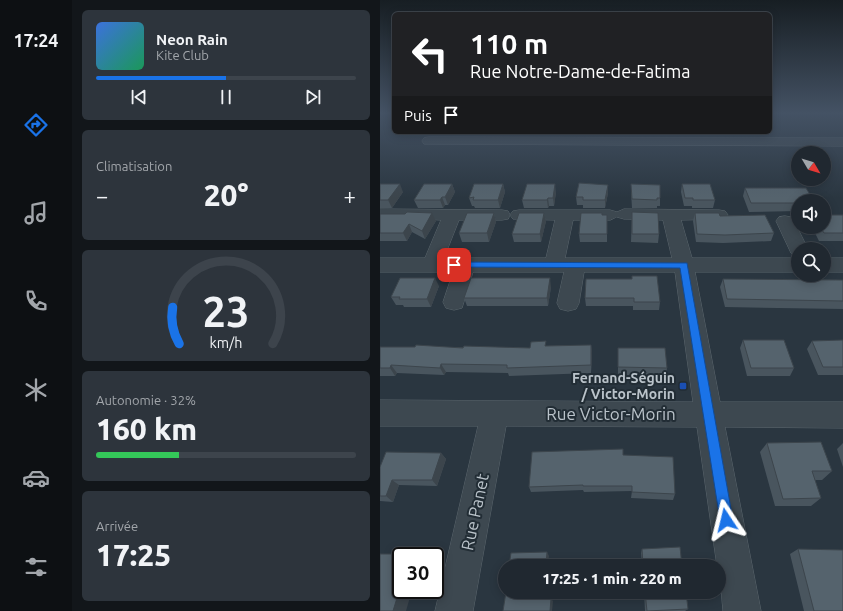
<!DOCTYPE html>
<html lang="fr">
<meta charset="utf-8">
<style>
body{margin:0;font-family:Ubuntu,sans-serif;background:#2d343c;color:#f1f3f6;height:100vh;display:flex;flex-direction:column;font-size:15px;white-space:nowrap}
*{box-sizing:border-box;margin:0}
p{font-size:13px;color:#a2a6ab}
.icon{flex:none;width:22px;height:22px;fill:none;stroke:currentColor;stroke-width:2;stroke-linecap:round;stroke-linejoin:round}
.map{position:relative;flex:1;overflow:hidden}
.panel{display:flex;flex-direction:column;gap:10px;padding:10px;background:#12161a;width:308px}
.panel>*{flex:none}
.hud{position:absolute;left:12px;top:12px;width:380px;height:122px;border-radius:6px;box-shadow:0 2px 10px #0003,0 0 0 1px #3d444c;background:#202124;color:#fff;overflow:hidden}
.needle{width:26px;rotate:128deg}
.tools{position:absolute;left:411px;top:146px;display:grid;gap:8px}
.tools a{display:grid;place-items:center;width:40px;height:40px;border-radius:50%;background:#202830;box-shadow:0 2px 10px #0003,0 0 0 1px #3d444c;font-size:20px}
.speed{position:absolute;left:12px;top:547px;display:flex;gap:8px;font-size:20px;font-weight:700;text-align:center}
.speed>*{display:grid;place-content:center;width:52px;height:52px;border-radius:50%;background:#202830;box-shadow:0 2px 10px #0003,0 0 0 1px #3d444c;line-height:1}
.speed .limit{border:2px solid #111;border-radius:6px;background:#fff;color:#111}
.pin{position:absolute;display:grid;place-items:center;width:34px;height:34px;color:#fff;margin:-17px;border-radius:8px;box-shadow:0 2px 6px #0006}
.me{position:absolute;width:44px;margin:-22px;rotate:350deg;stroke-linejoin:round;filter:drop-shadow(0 0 3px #0008)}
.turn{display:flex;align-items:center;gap:14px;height:84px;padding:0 12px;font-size:18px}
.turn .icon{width:52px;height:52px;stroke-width:2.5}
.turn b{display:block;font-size:28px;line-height:34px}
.then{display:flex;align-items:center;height:38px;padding:0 12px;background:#0003;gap:8px;font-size:15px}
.big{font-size:30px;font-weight:800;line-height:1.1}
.panel .tile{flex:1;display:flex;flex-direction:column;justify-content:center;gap:6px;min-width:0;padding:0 14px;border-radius:6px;background:#2d343c}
.panel .dial{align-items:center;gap:0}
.dial svg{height:104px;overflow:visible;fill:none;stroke:#3d444c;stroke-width:7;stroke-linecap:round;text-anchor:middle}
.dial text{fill:#f1f3f6;stroke:none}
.song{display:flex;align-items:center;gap:12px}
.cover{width:48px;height:48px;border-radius:6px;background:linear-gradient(135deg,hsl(220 70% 55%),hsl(150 70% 35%))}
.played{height:4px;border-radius:2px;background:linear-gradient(90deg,#1a73e8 50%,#3d444c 50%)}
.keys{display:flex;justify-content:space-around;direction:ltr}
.heat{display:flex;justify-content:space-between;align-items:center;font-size:22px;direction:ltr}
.charge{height:6px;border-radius:3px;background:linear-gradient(90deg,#34c759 32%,#3d444c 0)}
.trip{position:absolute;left:118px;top:559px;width:228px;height:40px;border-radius:20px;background:#202830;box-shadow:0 2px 10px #0003,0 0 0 1px #3d444c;font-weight:800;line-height:40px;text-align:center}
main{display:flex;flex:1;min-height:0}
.tabs{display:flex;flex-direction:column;width:72px;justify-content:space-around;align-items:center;background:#0d1013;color:#a2a6ab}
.tabs .icon{width:28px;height:28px}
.tabs .selected{color:#1a73e8}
.tabs b{font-size:18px;color:#f1f3f6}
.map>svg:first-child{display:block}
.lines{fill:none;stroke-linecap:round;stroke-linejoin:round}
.minor-casing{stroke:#5b666d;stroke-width:1}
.minor{fill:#3d4850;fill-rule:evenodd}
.wall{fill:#49555e}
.shaded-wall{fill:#3c454c}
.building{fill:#55636d;stroke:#3c454c}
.route{fill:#1a73e8;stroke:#114b97}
.transit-dot{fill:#1a4fb4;stroke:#222d35;stroke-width:1.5}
.labels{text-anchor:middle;stroke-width:4;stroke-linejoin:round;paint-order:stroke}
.poi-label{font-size:14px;font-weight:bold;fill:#bac3ca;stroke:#222d35;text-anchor:end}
.near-street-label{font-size:17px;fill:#bac3ca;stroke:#222d35}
</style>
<main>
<nav class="tabs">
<b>17:24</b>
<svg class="icon selected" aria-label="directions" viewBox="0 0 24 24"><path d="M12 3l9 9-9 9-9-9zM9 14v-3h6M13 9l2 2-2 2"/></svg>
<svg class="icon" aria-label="music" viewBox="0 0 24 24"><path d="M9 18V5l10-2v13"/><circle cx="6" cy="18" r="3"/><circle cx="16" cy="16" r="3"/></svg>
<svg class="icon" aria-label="phone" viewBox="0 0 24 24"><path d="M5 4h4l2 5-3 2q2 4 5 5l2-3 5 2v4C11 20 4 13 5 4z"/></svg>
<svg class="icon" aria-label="climate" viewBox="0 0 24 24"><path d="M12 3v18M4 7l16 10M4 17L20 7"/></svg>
<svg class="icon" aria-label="car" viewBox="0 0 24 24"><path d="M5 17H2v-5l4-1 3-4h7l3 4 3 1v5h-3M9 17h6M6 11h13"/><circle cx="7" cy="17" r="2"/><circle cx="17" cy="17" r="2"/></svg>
<svg class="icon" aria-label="filters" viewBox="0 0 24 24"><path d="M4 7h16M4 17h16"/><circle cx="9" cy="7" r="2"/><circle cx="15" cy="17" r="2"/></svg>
</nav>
<section class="panel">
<div class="tile">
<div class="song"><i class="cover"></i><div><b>Neon Rain</b><p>Kite Club</p></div></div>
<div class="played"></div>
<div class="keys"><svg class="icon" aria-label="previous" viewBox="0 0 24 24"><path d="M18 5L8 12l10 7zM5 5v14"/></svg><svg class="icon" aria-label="pause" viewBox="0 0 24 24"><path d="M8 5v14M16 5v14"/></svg><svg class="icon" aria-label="next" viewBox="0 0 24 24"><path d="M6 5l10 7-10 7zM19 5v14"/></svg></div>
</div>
<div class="tile"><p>Climatisation</p>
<div class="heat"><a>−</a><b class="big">20°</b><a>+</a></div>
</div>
<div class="tile dial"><svg viewBox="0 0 100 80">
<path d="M14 69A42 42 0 1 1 86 69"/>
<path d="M14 69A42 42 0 0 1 9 41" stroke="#1a73e8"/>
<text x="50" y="56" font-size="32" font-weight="700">23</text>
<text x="50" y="72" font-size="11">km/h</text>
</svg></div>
<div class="tile"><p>Autonomie · 32%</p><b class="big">160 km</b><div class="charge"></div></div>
<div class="tile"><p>Arrivée</p><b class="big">17:25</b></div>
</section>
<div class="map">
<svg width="463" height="611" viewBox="0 0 463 611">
<rect width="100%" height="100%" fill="#2a3640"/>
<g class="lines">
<g class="minor-casing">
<path id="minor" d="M49 137 463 138V146L44 144 42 141 44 138Z
M0 209 122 210 128 211 130 215 133 211 139 210H230L237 212 244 209 339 210 345 211 348 215 345 219 301 220 312 258H418V272H315L340 402H463V428L345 427 381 611H343L339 566H337L317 427 126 426 93 611H55L98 426H0V400L313 402 295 272H204L199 303 196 309 188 311 180 309 177 303 184 272H93L82 308 74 310 66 308 63 302 73 272H0V258H45L61 220 22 218 0 219ZM130 215 133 219 175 220 166 258H64L79 220H122L128 219ZM237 217 244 219 283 220 292 258H185L193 220H230Z
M405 216 411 217 414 221 428 249H418V255L411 253 396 221 399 217Z
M444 258H463V272H444Z"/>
</g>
<use href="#minor" class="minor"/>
</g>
<path class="wall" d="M0 184 23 192 12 208H0Z
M72 184 75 192 68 205H65L63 208H38L34 200Z
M123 184 125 192 120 208H95L94 206H92L89 198Z
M251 184 280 198V206H277V208H252L251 192Z
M302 184 335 200 333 208H312V206H304L301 192Z
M365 188 418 201V211L369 212 363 196Z
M176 192 174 206H169L168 208H144L142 200Z
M228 193 225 208H203V205H197L196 197Z
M252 212 279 234 278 243 251 242Z
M114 213 116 222 109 242H82L79 233Z
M164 213 166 221 161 242H134L132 234Z
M315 213 340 216 394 233 391 241 343 243 316 242 313 221Z
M0 214 56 221 45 239 32 232 27 241H0Z
M222 215 227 223V242H200L199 234Z
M463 215V241H439L432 227H444Z
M206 279 280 302 279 310H253V306H206L205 298Z
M343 279 463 280V309L345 307 340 287Z
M59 286 51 307H24L23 305H16L11 297Z
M171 287 168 306H87L84 298Z
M363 340 414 368 410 376H367L360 348Z
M463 340V375H438L427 349 432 341Z
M211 345 212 353 211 373 129 376 128 373 66 372 64 375 17 373 15 376H0V347L150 348 167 346Z
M238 348 287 368 286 375H238Z
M387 443 452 471 442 480H435L441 498 431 506H395L380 452Z
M463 443V467L457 449Z
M61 453 66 459 57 486 19 485 13 502 0 501V467Z
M243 455 295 494 293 500 251 498 252 491 204 492 203 490 151 492 149 487Z
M262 549 302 566H262L261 553Z
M418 549 463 611H424L410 554Z
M264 592H306L308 609 305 611H265Z"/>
<path class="shaded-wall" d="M20 184 23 192 12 208 8 200Z
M72 184 75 192 68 205 65 197Z
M123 184 125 192 120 208 118 200Z
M175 184 176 192 174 206 173 198Z
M228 185V193L225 208V200Z
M62 197 65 205 63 208 60 200Z
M168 198 169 206 168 208 167 200Z
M52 213 56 221 45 239 42 231Z
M114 213 116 222 109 242 107 233Z
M164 213 166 221 161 242 160 234Z
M29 224 32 232 27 241 23 233Z
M55 278 59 286 51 307 47 299Z
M170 278 171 287 168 306 167 298Z
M211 345 212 353 211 373Z
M61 364 66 372 64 375 60 368Z
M11 365 17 373 15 376 10 368Z
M61 453 66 459 57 486 52 480Z
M12 480 19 485 13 502 6 496Z
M167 552 169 556 168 566H166Z
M21 585V590H32L26 611H13Z
M164 592H166V601L163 599Z
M171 599 173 601 172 611H170Z"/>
<path class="building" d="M199 183 228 185 225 200H203V197H196Z
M0 184H20L8 200H0Z
M44 184H72L65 197H62L60 200H34Z
M94 184H123L118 200H93L94 197 89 198Z
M147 184H175L173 198H168L167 200H142Z
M251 184 280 185V198H277V200L252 199Z
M302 184H330L335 200H313V198H305Z
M365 188H426L434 201H418V203H371Z
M27 212 52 213 42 231 29 224 23 233H0V214H25Z
M252 212 278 213 279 234H252Z
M87 213H114L107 233H79Z
M139 213H164L160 234H132Z
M201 213H222V215H227V234H199Z
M315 213H339L340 216 385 215 394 233 345 235 317 234Z
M444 215H463V233H444L440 227H444Z
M252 276H277L280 302H254V298H205L206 279H252Z
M20 278H55L47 299H19L20 297H11Z
M91 278H170L167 298H84Z
M343 279 463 280V301L347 299Z
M363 340H404L414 368H371Z
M463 340V367H443L432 341Z
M166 341 165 346 211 345V365L127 368V365L61 364 60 368 11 365 10 368H0V347H35L36 345 83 348 84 346 150 348 151 342Z
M238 348H285L287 368 238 367Z
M441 442 452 471H432L441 498 403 499 387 443Z
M243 449V455L293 457 295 494 252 492V486H203V485L149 487 152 452Z
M6 452 61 453 52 480H12L6 496H0V467Z
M300 547 302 566H263L262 549Z
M418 549 463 550V611H434Z
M167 552 166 566H129L131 553Z
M0 554H31L30 556H21V585L13 611H0Z
M126 592H164L163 599H171L170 611H123Z
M265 592H306L308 609 267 611Z"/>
<linearGradient id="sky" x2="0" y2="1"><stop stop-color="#171e23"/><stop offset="0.57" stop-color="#445264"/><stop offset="1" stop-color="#445264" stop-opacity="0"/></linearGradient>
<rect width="463" height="198" fill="url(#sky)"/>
<path class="route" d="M74 262 307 263 353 520 351 525 346 527 342 525 340 520 300 268 72 267V263Z"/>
<rect class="transit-dot" x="299" y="382" width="8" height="8" rx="2"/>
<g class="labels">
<g class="poi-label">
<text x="295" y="383">Fernand-Séguin<tspan x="295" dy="16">/ Victor-Morin</tspan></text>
</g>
<g class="near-street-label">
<text x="231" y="420">Rue Victor-Morin</text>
<text transform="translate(95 512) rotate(-78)" y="6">Rue Panet</text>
</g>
</g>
</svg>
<div class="tools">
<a><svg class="needle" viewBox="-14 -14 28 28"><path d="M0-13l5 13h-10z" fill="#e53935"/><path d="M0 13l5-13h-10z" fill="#a2a6ab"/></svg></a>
<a><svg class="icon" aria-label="sound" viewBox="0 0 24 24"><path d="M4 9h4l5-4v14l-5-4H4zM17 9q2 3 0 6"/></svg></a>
<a><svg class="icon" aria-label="search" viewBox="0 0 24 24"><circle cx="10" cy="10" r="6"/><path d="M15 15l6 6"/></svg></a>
</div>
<div class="speed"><div class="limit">30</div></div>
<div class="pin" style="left:74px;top:265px;background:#d93025"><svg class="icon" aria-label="arrive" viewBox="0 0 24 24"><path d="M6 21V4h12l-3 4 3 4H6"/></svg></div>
<svg class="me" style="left:346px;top:520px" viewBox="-20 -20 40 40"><path d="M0-17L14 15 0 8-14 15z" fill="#1a73e8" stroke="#fff" stroke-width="4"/></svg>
<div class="trip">17:25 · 1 min · 220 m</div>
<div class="hud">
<div class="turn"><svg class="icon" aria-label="left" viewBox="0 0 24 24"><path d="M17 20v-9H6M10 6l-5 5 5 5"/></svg><div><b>110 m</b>Rue Notre-Dame-de-Fatima</div></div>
<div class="then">Puis<svg class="icon" aria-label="arrive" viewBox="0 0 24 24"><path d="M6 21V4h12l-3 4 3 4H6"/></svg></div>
</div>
</div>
</main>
